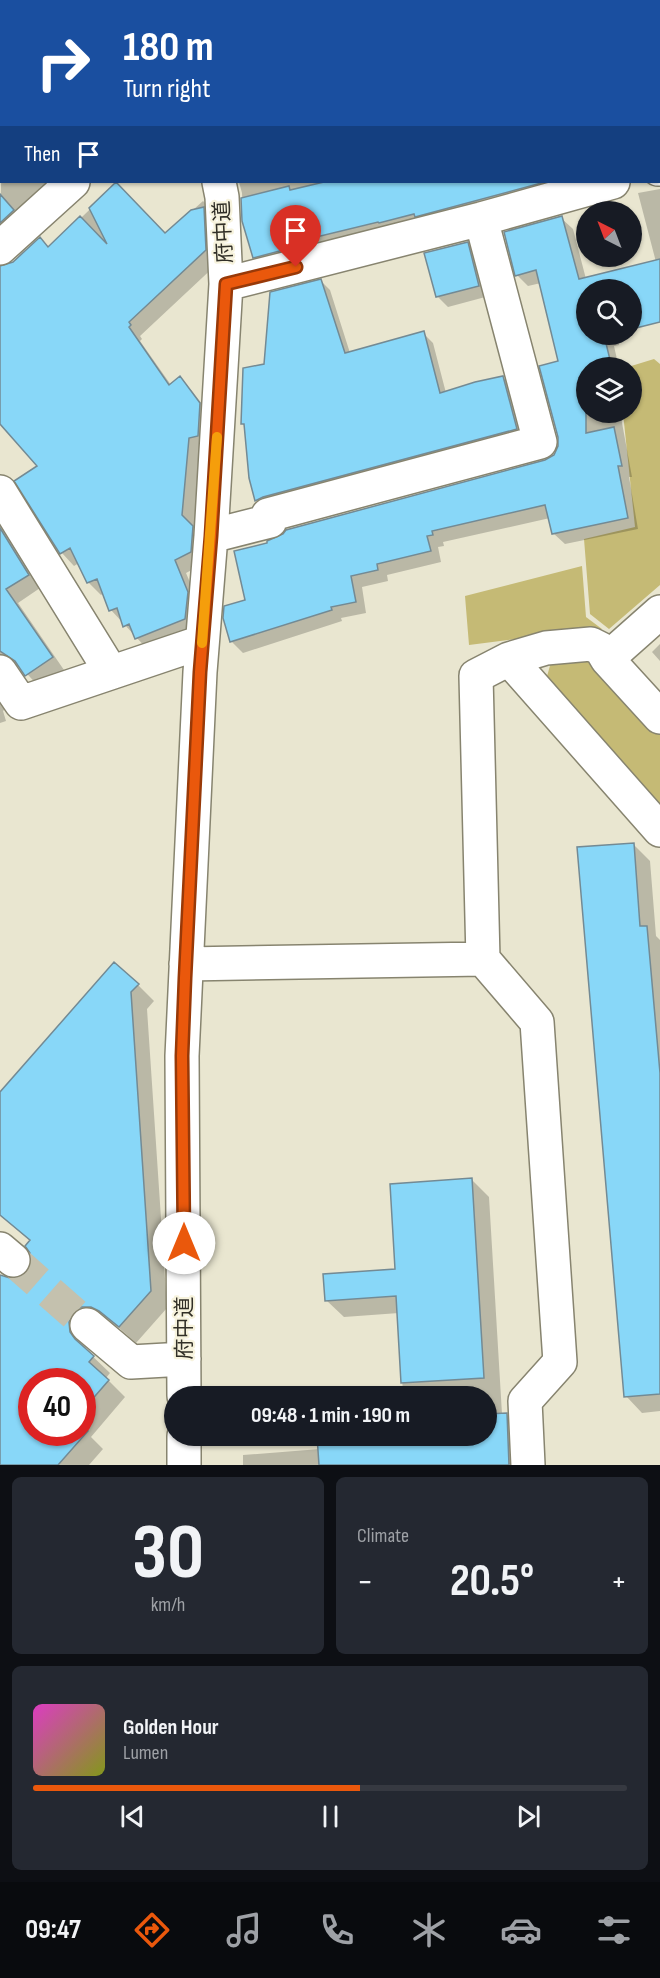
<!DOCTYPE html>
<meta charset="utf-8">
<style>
body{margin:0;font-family:"Sofia Sans Condensed","Noto Sans JP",sans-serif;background:#242831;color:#f1f3f6;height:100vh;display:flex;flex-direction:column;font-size:22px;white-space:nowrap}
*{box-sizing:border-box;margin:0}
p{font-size:20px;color:#9ea1a6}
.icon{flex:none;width:33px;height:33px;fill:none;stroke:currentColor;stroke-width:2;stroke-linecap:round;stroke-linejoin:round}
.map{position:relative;height:1465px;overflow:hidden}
.drawer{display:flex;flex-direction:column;gap:12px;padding:12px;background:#0d0f14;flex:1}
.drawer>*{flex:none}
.guide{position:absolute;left:0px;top:0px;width:660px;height:183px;box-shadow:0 2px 4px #0004;background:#1a4fa0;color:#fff;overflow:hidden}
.needle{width:39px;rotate:318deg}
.tools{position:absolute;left:576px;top:201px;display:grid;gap:12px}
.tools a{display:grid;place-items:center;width:66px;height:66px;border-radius:50%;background:#171b24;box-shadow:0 2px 4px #0004;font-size:30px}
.speed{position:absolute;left:18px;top:1368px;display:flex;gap:12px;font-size:30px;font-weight:700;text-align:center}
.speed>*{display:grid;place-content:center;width:78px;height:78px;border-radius:50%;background:#171b24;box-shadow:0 2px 4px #0004;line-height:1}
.speed .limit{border:9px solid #d22;background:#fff;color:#111}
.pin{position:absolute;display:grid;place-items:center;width:51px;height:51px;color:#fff;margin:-62px -26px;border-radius:50% 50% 50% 0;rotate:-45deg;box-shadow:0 0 6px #0007}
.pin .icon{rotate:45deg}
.me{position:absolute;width:66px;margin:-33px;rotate:0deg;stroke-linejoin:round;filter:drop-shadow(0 0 4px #0008)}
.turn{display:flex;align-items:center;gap:21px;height:126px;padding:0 24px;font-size:27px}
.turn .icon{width:78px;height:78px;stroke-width:2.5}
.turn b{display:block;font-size:42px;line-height:51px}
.then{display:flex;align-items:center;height:57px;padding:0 24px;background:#0003;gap:12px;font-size:22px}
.big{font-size:45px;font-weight:700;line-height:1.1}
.drawer .tile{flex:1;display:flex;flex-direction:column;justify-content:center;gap:9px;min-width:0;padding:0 21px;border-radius:9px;background:#242831}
.drawer .dial{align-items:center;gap:0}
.dial b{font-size:78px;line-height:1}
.song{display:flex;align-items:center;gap:18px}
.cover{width:72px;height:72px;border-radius:9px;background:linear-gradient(135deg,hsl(310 70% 55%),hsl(70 70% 35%))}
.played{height:6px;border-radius:3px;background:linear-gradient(90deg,#ea580c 55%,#363941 55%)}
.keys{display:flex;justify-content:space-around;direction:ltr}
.heat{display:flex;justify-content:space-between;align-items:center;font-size:33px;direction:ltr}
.drawer .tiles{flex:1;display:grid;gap:12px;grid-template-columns:1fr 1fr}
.tile:last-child{grid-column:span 2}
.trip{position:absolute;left:164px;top:1386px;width:333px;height:60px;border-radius:30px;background:#171b24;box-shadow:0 2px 4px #0004;font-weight:700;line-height:60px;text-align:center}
.tab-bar{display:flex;height:96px;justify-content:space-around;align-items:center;background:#090b0e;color:#9ea1a6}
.tab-bar .icon{width:42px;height:42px}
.tab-bar .active{color:#ea580c}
.tab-bar b{font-size:27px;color:#f1f3f6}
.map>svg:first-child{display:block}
.green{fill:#c5ba75}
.shadow{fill:#0003;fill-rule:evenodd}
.building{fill:#88d7f8;stroke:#738a94;stroke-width:1.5}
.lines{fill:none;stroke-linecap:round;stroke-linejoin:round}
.minor-tunnel{stroke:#c4c1ae;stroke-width:33;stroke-dasharray:33 16;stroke-linecap:butt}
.minor-casing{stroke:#87846f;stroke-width:36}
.minor{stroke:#fff;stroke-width:33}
.route-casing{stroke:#983908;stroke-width:15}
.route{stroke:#ea580c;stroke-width:10}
.slow{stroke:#f59e0b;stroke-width:10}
.labels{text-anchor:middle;stroke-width:4.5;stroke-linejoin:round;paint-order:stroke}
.street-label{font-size:21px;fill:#312f27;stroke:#f7f3dd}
</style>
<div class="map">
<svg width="660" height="1465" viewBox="0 0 660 1465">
<rect width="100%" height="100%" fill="#e9e6d0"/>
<path class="green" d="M621 0H660L659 155 658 2H615Z
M654 359 660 364V585L609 629 590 614 584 539 635 527 623 413 632 412V368L628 367Z
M582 566 586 617 602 629 580 635 524 638 469 645 465 596Z
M551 662H595L660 735V807L546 680Z"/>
<path class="shadow" d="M0 0H138L139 2H2V39Z
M191 0H388V2H192Z
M2 125V182H45L52 188 0 246Z
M239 182H606L269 272 254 257 243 221 242 193Z
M116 184 165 235 203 201 215 213 218 263 140 336 142 339 140 341 171 385 180 378 192 391 212 417 201 451 194 529 205 540 203 564 186 573 200 606 198 632 149 651 111 610 104 593 101 595 88 582 79 563 74 566 62 553 17 481 39 466 0 421V268L49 249Z
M660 189V320L632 327V290H586V334H617L619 345 614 346 619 368H586V412H620L632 477H629L638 529 565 544 553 533 550 518 443 542 444 546 438 547 441 562 387 575 388 581 362 587 366 613 341 618 342 621 243 653 232 642 225 618 247 601 269 544 545 462 555 456 560 447V362L541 283 528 286 517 275 561 218 573 229 586 279 656 262 638 193Z
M467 243 477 254 489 296 448 307 438 297Z
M321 281 330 290 350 353 423 333 433 343 446 393 503 377 512 387 526 438 266 510 257 501 250 478 246 427 243 424 266 365Z
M0 522 40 588 18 603 64 670 39 687 21 667 13 665 0 671Z
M660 644V661L652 652Z
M0 700 5 709 3 711 6 721 0 723Z
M633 844 650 861 656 936 660 940V1411L642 1413 626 1396Z
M138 985 154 1001 147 1009 167 1308 136 1343 118 1327 109 1323 85 1340 86 1350 110 1373 106 1378 125 1397 91 1437 103 1449 89 1465H0V1277L9 1280 19 1279 29 1273 33 1263 31 1242 0 1215V1095ZM32 1382H82V1432H32Z
M472 1180 489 1197 502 1414H506L523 1431 525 1465H243V1455L320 1449 319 1436H486V1396H403L399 1313 344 1317 326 1300 396 1270Z"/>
<path class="building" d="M116 182 165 233 191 210 204 207 206 250 129 322 131 325 129 327 169 385 180 376 200 403 198 436 189 438 182 515 193 526 191 552 175 560 188 592 185 619 135 639 129 624 123 627 117 608 109 611 97 579 87 583 70 548 60 554 14 481 37 466 0 424V266L13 262 40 237 48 247 80 216 107 244 89 208Z
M324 182H545L415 217 414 214 379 223 378 222 308 239 310 243 253 258 242 221 241 198 289 186 290 190Z
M0 194 14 210 0 223Z
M562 216 579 279 660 259V322L632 329V290H586V334H607L604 335 612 368H586V433L614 427 622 466H618L628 518 552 534 545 505 432 531 433 535 427 536 431 551 377 564 378 570 351 576 356 602 331 607 332 610 230 642 223 618 224 606 245 600 234 551 267 543V541L283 534 286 530 545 460 554 455 558 446V437L539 366 558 361 536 270 515 276 504 232Z
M468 242 479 286 436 297 424 253Z
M321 279 345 353 424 331 440 393 475 382 503 376 517 429 263 497 255 501 249 478 244 424H241L243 368 264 364 270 292Z
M0 528 29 575 6 589 53 657 25 676 15 661 0 651Z
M634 843 640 926H647L660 1073V1394L624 1397 577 847Z
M114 962 139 984 131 992 151 1291 119 1327 99 1311 91 1307H81L73 1313 69 1322 70 1332 75 1339 94 1356 89 1362 109 1380 82 1411V1382H32V1432H82V1427L88 1431 58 1465H0V1275L10 1278 20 1277 28 1272 31 1263 30 1253 25 1246 30 1240 0 1215V1092Z
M472 1178 484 1378 401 1383 396 1296 325 1301 323 1274 395 1269 390 1184Z
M507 1413 509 1465H319L317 1436H486V1414Z"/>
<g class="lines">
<path class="minor-tunnel" d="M13 1260 87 1325"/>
<g class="minor-casing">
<path id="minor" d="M168 0 169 2
M600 2 606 0
M658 169 660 168
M0 248 73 182
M226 284 481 219 613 182
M0 492 111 672
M211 536 270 521 268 515 540 442 481 219
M509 659 660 830
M607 659 660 612
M0 672 21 703 202 642
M186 964 483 959
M0 1249 13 1260
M87 1325 131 1362 184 1359
M184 1396 182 1056 200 672 211 536 226 284 222 197 219 182
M184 1465V1436
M528 1465 525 1401 560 1362 537 1022 483 959 476 676 509 659 546 648 591 644 601 649 607 659 660 717"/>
</g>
<use href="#minor" class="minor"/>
</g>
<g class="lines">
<g class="route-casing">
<path id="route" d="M184 1243 182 1056 185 978 200 672 211 536 226 284 296 267"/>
</g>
<use href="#route" class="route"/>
<path class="slow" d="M202 643 217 437"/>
</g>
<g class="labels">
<g class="street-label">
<text transform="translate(223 232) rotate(-93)" y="7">府中道</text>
<text transform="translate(184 1328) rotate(-90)" y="7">府中道</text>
</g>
</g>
</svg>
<div class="tools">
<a><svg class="needle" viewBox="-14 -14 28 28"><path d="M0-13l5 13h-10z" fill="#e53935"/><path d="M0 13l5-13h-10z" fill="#9ea1a6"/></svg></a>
<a><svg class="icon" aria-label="search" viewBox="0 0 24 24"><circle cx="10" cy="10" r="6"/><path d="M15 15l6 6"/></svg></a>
<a><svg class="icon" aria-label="layers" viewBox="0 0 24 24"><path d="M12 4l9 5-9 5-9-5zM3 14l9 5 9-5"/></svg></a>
</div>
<div class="speed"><div class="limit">40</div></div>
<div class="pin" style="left:296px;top:267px;background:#d93025"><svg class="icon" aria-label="arrive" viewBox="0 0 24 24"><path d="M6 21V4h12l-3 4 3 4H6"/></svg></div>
<svg class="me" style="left:184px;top:1243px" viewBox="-20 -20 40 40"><circle r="19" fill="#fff"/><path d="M0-13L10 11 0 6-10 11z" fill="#ea580c"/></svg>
<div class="trip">09:48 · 1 min · 190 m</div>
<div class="guide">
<div class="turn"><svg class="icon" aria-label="right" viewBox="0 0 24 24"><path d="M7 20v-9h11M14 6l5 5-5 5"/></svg><div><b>180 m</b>Turn right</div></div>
<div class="then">Then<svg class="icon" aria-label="arrive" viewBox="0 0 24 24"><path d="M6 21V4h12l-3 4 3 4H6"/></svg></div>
</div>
</div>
<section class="drawer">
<div class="tiles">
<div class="tile dial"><b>30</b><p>km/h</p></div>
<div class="tile"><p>Climate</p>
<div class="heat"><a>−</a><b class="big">20.5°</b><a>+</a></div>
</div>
<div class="tile">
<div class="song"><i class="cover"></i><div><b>Golden Hour</b><p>Lumen</p></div></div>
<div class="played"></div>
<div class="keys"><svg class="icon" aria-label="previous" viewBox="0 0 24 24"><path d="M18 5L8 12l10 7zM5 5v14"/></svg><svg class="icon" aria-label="pause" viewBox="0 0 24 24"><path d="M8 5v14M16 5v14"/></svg><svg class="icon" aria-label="next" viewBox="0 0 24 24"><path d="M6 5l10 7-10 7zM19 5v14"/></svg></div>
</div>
</div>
</section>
<nav class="tab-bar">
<b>09:47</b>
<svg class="icon active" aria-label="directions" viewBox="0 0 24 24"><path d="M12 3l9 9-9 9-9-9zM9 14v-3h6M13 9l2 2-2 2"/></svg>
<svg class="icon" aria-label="music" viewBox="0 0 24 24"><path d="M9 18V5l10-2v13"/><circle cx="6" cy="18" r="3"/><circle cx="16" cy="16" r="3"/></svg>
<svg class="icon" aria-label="phone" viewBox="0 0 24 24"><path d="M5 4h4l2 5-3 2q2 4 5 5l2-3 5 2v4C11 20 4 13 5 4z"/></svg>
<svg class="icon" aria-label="climate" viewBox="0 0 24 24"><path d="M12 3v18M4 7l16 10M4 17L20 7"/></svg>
<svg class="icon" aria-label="car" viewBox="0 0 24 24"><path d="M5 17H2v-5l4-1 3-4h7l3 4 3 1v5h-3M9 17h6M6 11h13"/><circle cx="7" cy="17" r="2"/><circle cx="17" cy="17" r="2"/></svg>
<svg class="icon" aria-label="filters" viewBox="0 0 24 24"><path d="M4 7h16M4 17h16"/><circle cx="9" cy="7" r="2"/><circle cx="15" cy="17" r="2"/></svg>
</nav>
